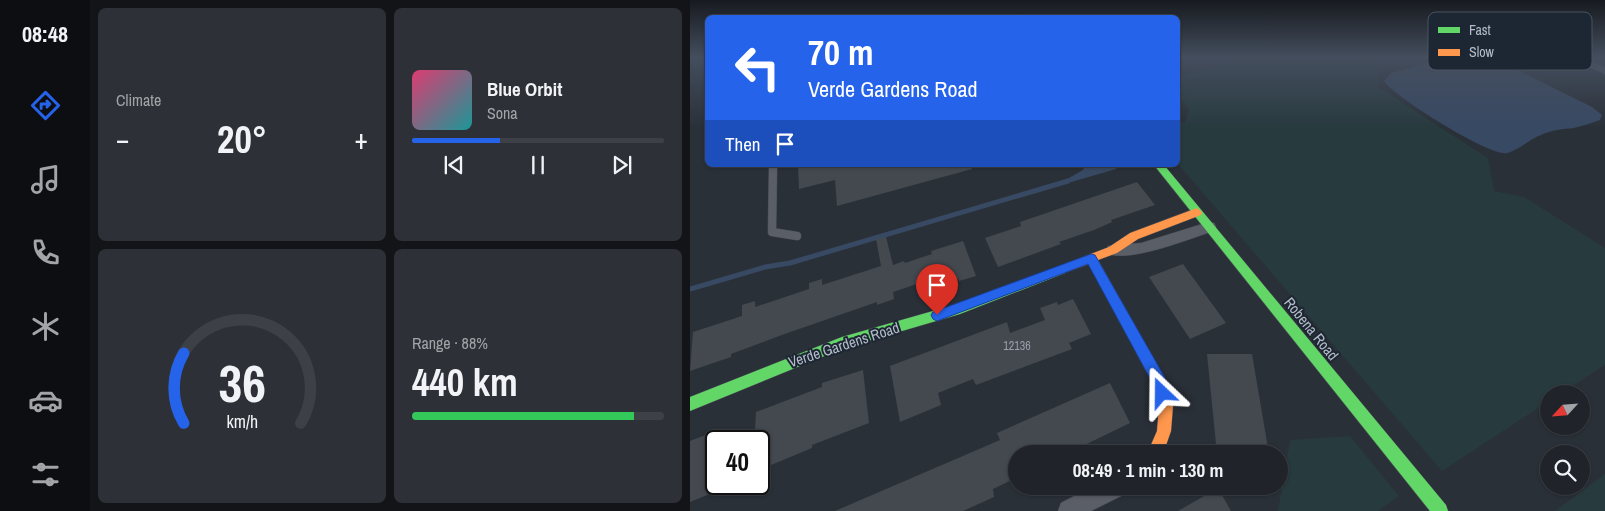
<!DOCTYPE html>
<meta charset="utf-8">
<style>
body{margin:0;font-family:"Archivo Narrow",sans-serif;background:#2d3036;color:#f1f3f6;height:100vh;display:flex;flex-direction:column;font-size:19px;white-space:nowrap}
*{box-sizing:border-box;margin:0}
p{font-size:16px;color:#a2a4a8}
.icon{flex:none;width:28px;height:28px;fill:none;stroke:currentColor;stroke-width:2;stroke-linecap:round;stroke-linejoin:round}
.map{position:relative;flex:1;overflow:hidden}
.side{display:flex;flex-direction:column;gap:8px;padding:8px;background:#121417;width:600px}
.side>*{flex:none}
.top-card{position:absolute;left:15px;top:15px;width:475px;height:152px;border-radius:8px;box-shadow:0 1px 4px #0004,0 0 0 1px #3d4147;background:#2563eb;color:#fff;overflow:hidden}
.needle{width:32px;rotate:244deg}
.controls{position:absolute;left:850px;top:385px;display:grid;gap:10px}
.controls a{display:grid;place-items:center;width:50px;height:50px;border-radius:50%;background:#20242a;box-shadow:0 1px 4px #0004,0 0 0 1px #3d4147;font-size:25px}
.speed{position:absolute;left:15px;top:430px;display:flex;gap:10px;font-size:25px;font-weight:700;text-align:center}
.speed>*{display:grid;place-content:center;width:65px;height:65px;border-radius:50%;background:#20242a;box-shadow:0 1px 4px #0004,0 0 0 1px #3d4147;line-height:1}
.speed .limit{border:2px solid #111;border-radius:8px;background:#fff;color:#111}
.pin{position:absolute;display:grid;place-items:center;width:42px;height:42px;color:#fff;margin:-51px -21px;border-radius:50% 50% 50% 0;rotate:-45deg;box-shadow:0 0 5px #0007}
.pin .icon{rotate:45deg}
.me{position:absolute;width:55px;margin:-28px;rotate:337deg;stroke-linejoin:round;filter:drop-shadow(0 0 4px #0008)}
.turn{display:flex;align-items:center;gap:18px;height:105px;padding:0 20px;font-size:22px}
.turn .icon{width:65px;height:65px;stroke-width:2.5}
.turn b{display:block;font-size:35px;line-height:42px}
.then{display:flex;align-items:center;height:48px;padding:0 20px;background:#0003;gap:10px;font-size:19px}
.big{font-size:38px;font-weight:800;line-height:1.1}
.side .card{flex:1;display:flex;flex-direction:column;justify-content:center;gap:8px;min-width:0;padding:0 18px;border-radius:8px;background:#2d3036}
.side .dial{align-items:center;gap:0}
.dial svg{height:130px;overflow:visible;fill:none;stroke:#3d4147;stroke-width:7;stroke-linecap:round;text-anchor:middle}
.dial text{fill:#f1f3f6;stroke:none}
.song{display:flex;align-items:center;gap:15px}
.cover{width:60px;height:60px;border-radius:8px;background:linear-gradient(135deg,hsl(340 70% 55%),hsl(180 70% 35%))}
.played{height:5px;border-radius:2px;background:linear-gradient(90deg,#2563eb 35%,#3d4147 35%)}
.keys{display:flex;justify-content:space-around;direction:ltr}
.heat{display:flex;justify-content:space-between;align-items:center;font-size:28px;direction:ltr}
.charge{height:8px;border-radius:4px;background:linear-gradient(90deg,#34c759 88%,#3d4147 0)}
.side .tiles{flex:1;display:grid;gap:8px;grid-template-columns:repeat(2,1fr)}
.trip{position:absolute;left:318px;top:445px;width:280px;height:50px;border-radius:25px;background:#20242a;box-shadow:0 1px 4px #0004,0 0 0 1px #3d4147;font-weight:800;line-height:50px;text-align:center}
main{display:flex;flex:1;min-height:0}
.tab-bar{display:flex;flex-direction:column;width:90px;justify-content:space-around;align-items:center;background:#0d0e11;color:#a2a4a8}
.tab-bar .icon{width:35px;height:35px}
.tab-bar .current{color:#2563eb}
.tab-bar b{font-size:22px;color:#f1f3f6}
.map>svg:first-child{display:block}
.green{fill:#273a3e}
.water{fill:#384963}
.lines{fill:none;stroke-linecap:round;stroke-linejoin:round}
.stream{stroke:#384963;stroke-width:5}
.building{fill:#444950}
.lane-far1-casing{stroke:#484c53;stroke-width:6}
.lane-casing{stroke:#484c53;stroke-width:9}
.street-casing{stroke:#484c53;stroke-width:1}
.fast-casing{stroke:#484c53;stroke-width:1}
.slow-casing{stroke:#484c53;stroke-width:1}
.lane-far1{stroke:#5a5e66;stroke-width:5.5}
.lane{stroke:#5a5e66;stroke-width:8}
.street{fill:#5a5e66;fill-rule:evenodd}
.fast{fill:#63d668;fill-rule:evenodd}
.slow{fill:#ff974d;fill-rule:evenodd}
.route{fill:#2563eb;stroke:#184099}
.labels{text-anchor:middle;stroke-width:4;stroke-linejoin:round;paint-order:stroke}
.number-label{font-size:12px;fill:#989fab}
.street-label{font-size:15px;fill:#b4bcc9;stroke:#1d2633}
.key{fill:#1d2633;stroke:#4a5360;stroke-width:1}
.key-label{font-size:14px;fill:#b4bcc9}
</style>
<main>
<nav class="tab-bar">
<b>08:48</b>
<svg class="icon current" aria-label="directions" viewBox="0 0 24 24"><path d="M12 3l9 9-9 9-9-9zM9 14v-3h6M13 9l2 2-2 2"/></svg>
<svg class="icon" aria-label="music" viewBox="0 0 24 24"><path d="M9 18V5l10-2v13"/><circle cx="6" cy="18" r="3"/><circle cx="16" cy="16" r="3"/></svg>
<svg class="icon" aria-label="phone" viewBox="0 0 24 24"><path d="M5 4h4l2 5-3 2q2 4 5 5l2-3 5 2v4C11 20 4 13 5 4z"/></svg>
<svg class="icon" aria-label="climate" viewBox="0 0 24 24"><path d="M12 3v18M4 7l16 10M4 17L20 7"/></svg>
<svg class="icon" aria-label="car" viewBox="0 0 24 24"><path d="M5 17H2v-5l4-1 3-4h7l3 4 3 1v5h-3M9 17h6M6 11h13"/><circle cx="7" cy="17" r="2"/><circle cx="17" cy="17" r="2"/></svg>
<svg class="icon" aria-label="filters" viewBox="0 0 24 24"><path d="M4 7h16M4 17h16"/><circle cx="9" cy="7" r="2"/><circle cx="15" cy="17" r="2"/></svg>
</nav>
<section class="side">
<div class="tiles">
<div class="card"><p>Climate</p>
<div class="heat"><a>−</a><b class="big">20°</b><a>+</a></div>
</div>
<div class="card">
<div class="song"><i class="cover"></i><div><b>Blue Orbit</b><p>Sona</p></div></div>
<div class="played"></div>
<div class="keys"><svg class="icon" aria-label="previous" viewBox="0 0 24 24"><path d="M18 5L8 12l10 7zM5 5v14"/></svg><svg class="icon" aria-label="pause" viewBox="0 0 24 24"><path d="M8 5v14M16 5v14"/></svg><svg class="icon" aria-label="next" viewBox="0 0 24 24"><path d="M6 5l10 7-10 7zM19 5v14"/></svg></div>
</div>
<div class="card dial"><svg viewBox="0 0 100 80">
<path d="M14 69A42 42 0 1 1 86 69"/>
<path d="M14 69A42 42 0 0 1 14 26" stroke="#2563eb"/>
<text x="50" y="56" font-size="32" font-weight="700">36</text>
<text x="50" y="72" font-size="11">km/h</text>
</svg></div>
<div class="card"><p>Range · 88%</p><b class="big">440 km</b><div class="charge"></div></div>
</div>
</section>
<div class="map">
<svg width="915" height="511" viewBox="0 0 915 511">
<rect width="100%" height="100%" fill="#2a3038"/>
<path class="green" d="M558 57 578 60 580 57H677L687 64 688 87 798 158 804 191 834 197 915 248V365L870 394H859V401L752 471 488 164V124L496 121 499 109 488 96 491 77Z
M660 436 709 496 688 511H588L600 440Z
M915 474V511H865Z"/>
<path class="water" d="M760 57H801L902 107 912 115 910 120C901 123 893 126 884 128 873 129 861 130 851 135 840 139 827 151 817 153 800 157 703 96 694 81L701 73Z
M395 165H429L426 169 378 183 377 179 393 170Z"/>
<g class="lines">
<path class="stream" d="M0 289 75 267 100 263 378 181"/>
</g>
<path class="building" d="M108 165H281L282 169 147 206 145 180 109 189Z
M447 182 465 205 421 220 422 222 404 230 369 242 371 244 308 267 295 238 331 226 330 222Z
M196 237 203 265 214 261 215 263 242 254 241 251 273 241 286 276 269 281 268 279 229 293 227 284 203 292 204 299 187 305V302L89 336 41 354V357L0 371 3 332 52 316V305L65 301V307L119 289V283L132 279V285L191 266 186 239Z
M493 264 536 323 500 339 459 277Z
M383 299 401 334 379 343 382 349 286 385 283 379 248 393 251 405 210 422 200 366 317 322 320 333 355 320 350 308 367 302 368 305Z
M517 354H562L579 454H527Z
M173 370 179 423 122 445V448L69 470V441H40L65 430 66 412 132 387V383Z
M420 383 440 423 376 454H326V478L303 489 304 497 273 511H145L310 440 307 433Z
M26 431V484H44L0 502V441Z
M528 488 541 511H488Z"/>
<g class="lines">
<g class="lane-far1-casing">
<path id="lane-far1" d="M83 170V165"/>
</g>
<g class="lane-casing">
<path id="lane" d="M83 168 82 232 107 236"/>
</g>
<g class="street-casing">
<path id="street" d="M878 57H890L915 67V74Z
M519 222 524 223 526 227 524 231C498 239 443 262 418 254L416 250 418 246 451 243Z
M404 486H438L435 494 401 511H368L371 503Z"/>
</g>
<g class="fast-casing">
<path id="fast" d="M464 165H474L756 505 758 511H740Z
M371 266 375 267 377 270 375 273 270 314 154 348 0 411V397L152 337 264 305Z"/>
</g>
<g class="slow-casing">
<path id="slow" d="M507 208 512 212 511 215 448 239 427 253 408 260 476 381 483 406 481 431 473 454H457L467 431 469 406 462 382 399 264 371 274 367 273 365 270 367 267 419 247 440 233Z"/>
</g>
<use href="#lane-far1" class="lane-far1"/>
<use href="#lane" class="lane"/>
<use href="#street" class="street"/>
<use href="#fast" class="fast"/>
<use href="#slow" class="slow"/>
</g>
<linearGradient id="sky" x2="0" y2="1"><stop stop-color="#171a1f"/><stop offset="0.45" stop-color="#444e5e"/><stop offset="1" stop-color="#444e5e" stop-opacity="0"/></linearGradient>
<rect width="915" height="128" fill="url(#sky)"/>
<path class="route" d="M401 254 405 255 474 376 480 393 478 398 472 400 467 398 462 382 398 264 247 321 243 319 241 315 243 312Z"/>
<g class="labels">
<g class="number-label">
<text x="327" y="350">12136</text>
</g>
<g class="street-label">
<text transform="translate(621 329) rotate(51)" y="5">Robena Road</text>
<text transform="translate(154 345) rotate(-18)" y="5">Verde Gardens Road</text>
</g>
</g>
<rect x="738" y="12" width="164" height="58" rx="8" class="key"/>
<rect x="748" y="27" width="22" height="6" fill="#63d668"/>
<rect x="748" y="49" width="22" height="7" fill="#ff974d"/>
<g class="key-label">
<text x="779" y="35">Fast</text>
<text x="779" y="57">Slow</text>
</g>
</svg>
<div class="controls">
<a><svg class="needle" viewBox="-14 -14 28 28"><path d="M0-13l5 13h-10z" fill="#e53935"/><path d="M0 13l5-13h-10z" fill="#a2a4a8"/></svg></a>
<a><svg class="icon" aria-label="search" viewBox="0 0 24 24"><circle cx="10" cy="10" r="6"/><path d="M15 15l6 6"/></svg></a>
</div>
<div class="speed"><div class="limit">40</div></div>
<div class="pin" style="left:247px;top:315px;background:#d93025"><svg class="icon" aria-label="arrive" viewBox="0 0 24 24"><path d="M6 21V4h12l-3 4 3 4H6"/></svg></div>
<svg class="me" style="left:472px;top:393px" viewBox="-20 -20 40 40"><path d="M0-17L14 15 0 8-14 15z" fill="#2563eb" stroke="#fff" stroke-width="4"/></svg>
<div class="trip">08:49 · 1 min · 130 m</div>
<div class="top-card">
<div class="turn"><svg class="icon" aria-label="left" viewBox="0 0 24 24"><path d="M17 20v-9H6M10 6l-5 5 5 5"/></svg><div><b>70 m</b>Verde Gardens Road</div></div>
<div class="then">Then<svg class="icon" aria-label="arrive" viewBox="0 0 24 24"><path d="M6 21V4h12l-3 4 3 4H6"/></svg></div>
</div>
</div>
</main>
